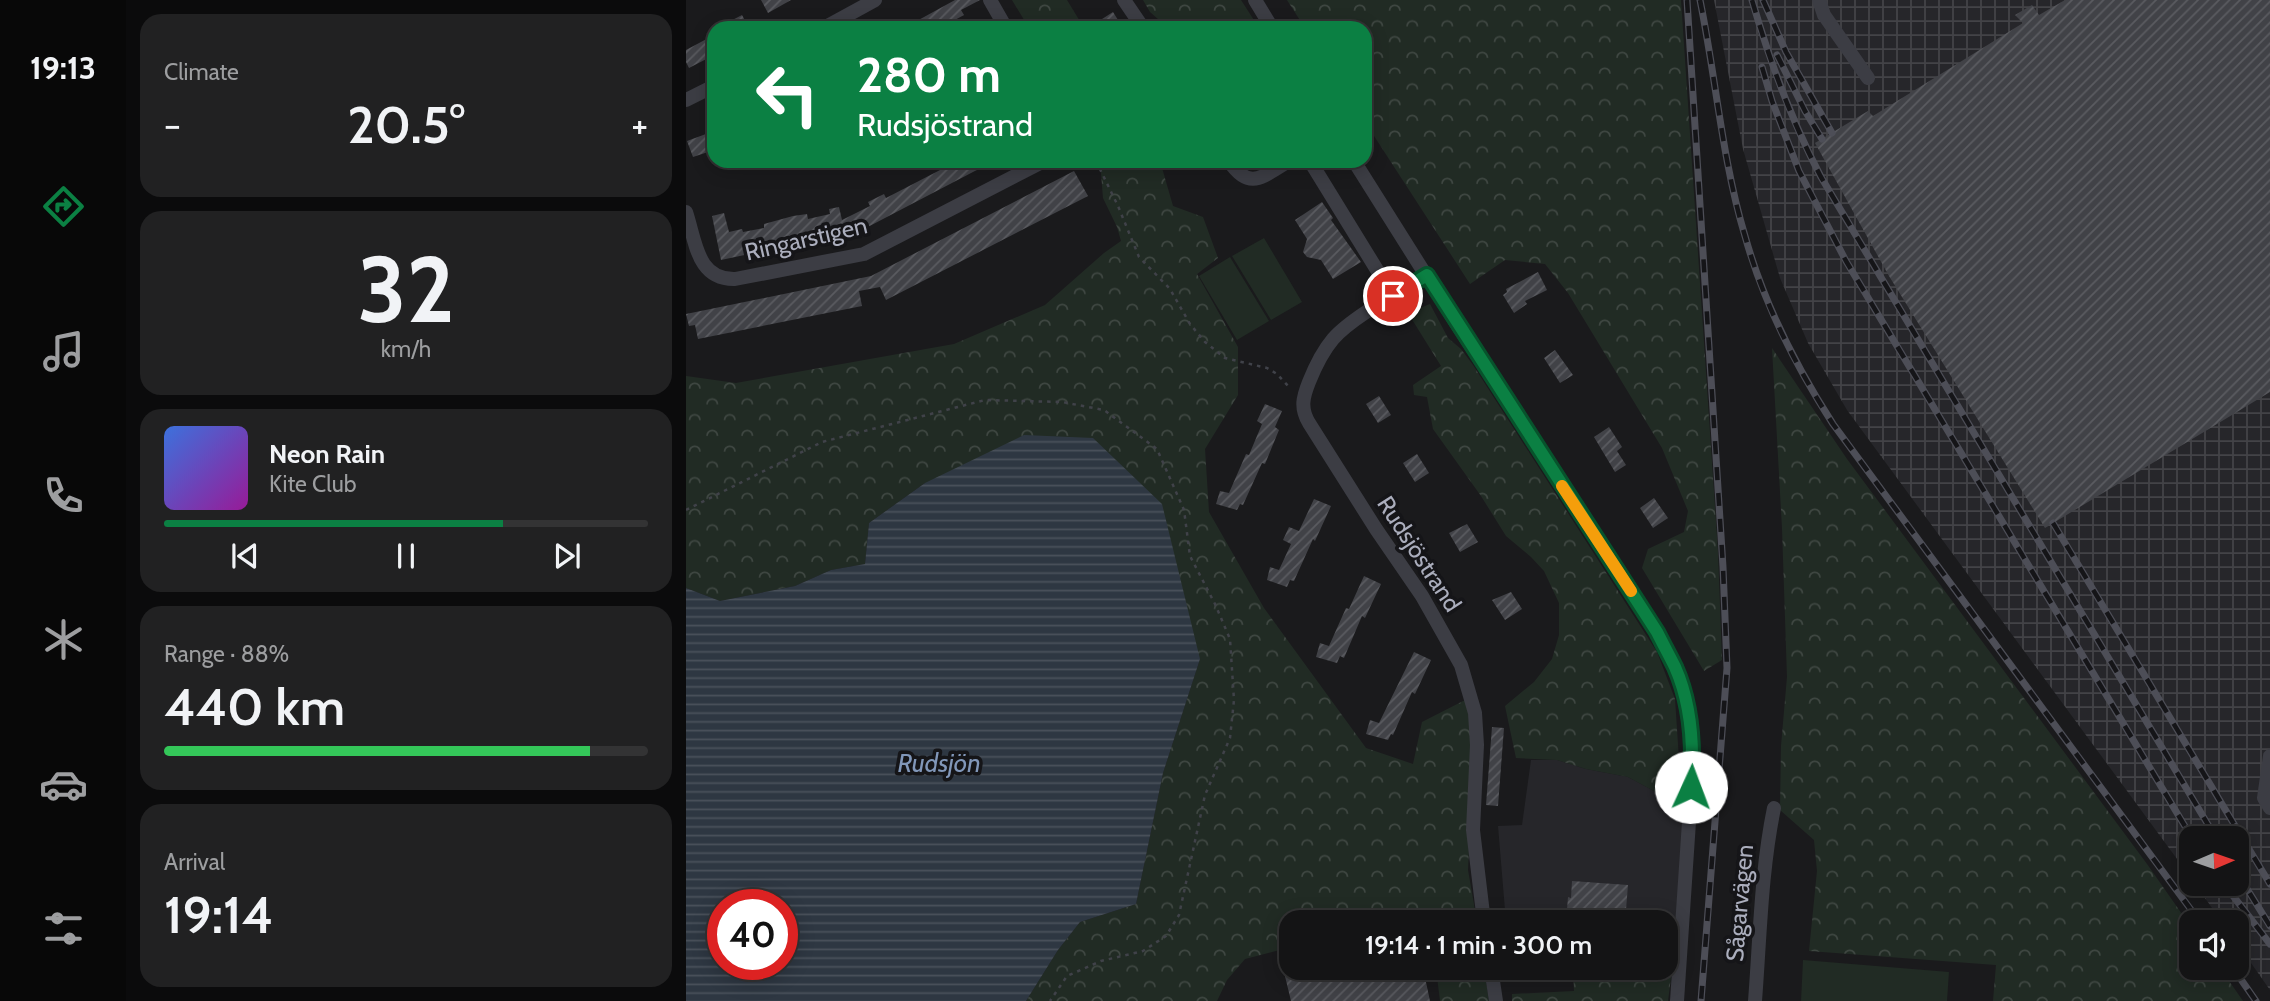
<!DOCTYPE html>
<meta charset="utf-8">
<style>
body{margin:0;font-family:Cabin,sans-serif;background:#212122;color:#f1f3f6;height:100vh;display:flex;flex-direction:column;font-size:26px;white-space:nowrap}
*{box-sizing:border-box;margin:0}
p{font-size:23px;color:#9d9ea0}
.icon{flex:none;width:38px;height:38px;fill:none;stroke:currentColor;stroke-width:2;stroke-linecap:round;stroke-linejoin:round}
.map{position:relative;flex:1;overflow:hidden}
.drawer{display:flex;flex-direction:column;gap:14px;padding:14px;background:#0b0b0c;width:560px}
.drawer>*{flex:none}
.guide{position:absolute;left:21px;top:21px;width:665px;height:147px;border-radius:21px;box-shadow:0 4px 18px #0003,0 0 0 2px #333334;background:#0b8043;color:#fff;overflow:hidden}
.needle{width:46px;rotate:88deg}
.buttons{position:absolute;left:1493px;top:826px;display:grid;gap:14px}
.buttons a{display:grid;place-items:center;width:70px;height:70px;border-radius:14px;background:#141415;box-shadow:0 4px 18px #0003,0 0 0 2px #333334;font-size:35px}
.speed{position:absolute;left:21px;top:889px;display:flex;gap:14px;font-size:35px;font-weight:700;text-align:center}
.speed>*{display:grid;place-content:center;width:91px;height:91px;border-radius:50%;background:#141415;box-shadow:0 4px 18px #0003,0 0 0 2px #333334;line-height:1}
.speed .limit{border:10px solid #d22;background:#fff;color:#111}
.pin{position:absolute;display:grid;place-items:center;width:60px;height:60px;color:#fff;margin:-30px;border:4px solid #fff;border-radius:50%;box-shadow:0 2px 7px #0007}
.me{position:absolute;width:77px;margin:-38px;rotate:2deg;stroke-linejoin:round;filter:drop-shadow(0 0 5px #0008)}
.turn{display:flex;align-items:center;gap:24px;height:147px;padding:0 35px;font-size:32px}
.turn .icon{width:91px;height:91px;stroke-width:2.5}
.turn b{display:block;font-size:49px;line-height:60px}
.big{font-size:52px;font-weight:600;line-height:1.1}
.drawer .card{flex:1;display:flex;flex-direction:column;justify-content:center;gap:10px;min-width:0;padding:0 24px;border-radius:21px;background:#212122}
.drawer .dial{align-items:center;gap:0}
.dial b{font-size:91px;line-height:1}
.song{display:flex;align-items:center;gap:21px}
.cover{width:84px;height:84px;border-radius:10px;background:linear-gradient(135deg,hsl(220 70% 55%),hsl(300 70% 35%))}
.played{height:7px;border-radius:4px;background:linear-gradient(90deg,#0b8043 70%,#333334 70%)}
.keys{display:flex;justify-content:space-around;direction:ltr}
.heat{display:flex;justify-content:space-between;align-items:center;font-size:38px;direction:ltr}
.charge{height:10px;border-radius:5px;background:linear-gradient(90deg,#34c759 88%,#333334 0)}
.trip{position:absolute;left:593px;top:910px;width:399px;height:70px;border-radius:21px;background:#141415;box-shadow:0 4px 18px #0003,0 0 0 2px #333334;font-weight:600;line-height:70px;text-align:center}
main{display:flex;flex:1;min-height:0}
.menu{display:flex;flex-direction:column;width:126px;justify-content:space-around;align-items:center;background:#080808;color:#9d9ea0}
.menu .icon{width:49px;height:49px}
.menu .selected{color:#0b8043}
.menu b{font-size:32px;color:#f1f3f6}
.map>svg:first-child{display:block}
.built{fill:#26262a}
.industrial{fill:url(#industrial-grid)}
.forest{fill:url(#forest-crowns)}
.pitch{fill:#212b24}
.water{fill:url(#water-rules);fill-rule:evenodd}
.building{fill:url(#building-hatch)}
.lines{fill:none;stroke-linecap:round;stroke-linejoin:round}
.path{stroke:#404249;stroke-width:2.5;stroke-dasharray:3.5 5;stroke-linecap:butt}
.minor{stroke:#3c3d44;stroke-width:14}
.rail-casing{stroke:#4d4e57;stroke-width:7}
.rail{stroke:#151518;stroke-width:4.5;stroke-dasharray:13;stroke-linecap:butt}
.route-casing{stroke:#07532c;stroke-width:18}
.route{stroke:#0b8043;stroke-width:12}
.slow{stroke:#f59e0b;stroke-width:12}
.labels{text-anchor:middle;stroke-width:7;stroke-linejoin:round;paint-order:stroke}
.street-label{font-size:24px;fill:#abaebd;stroke:#151518}
.water-label{font-size:26px;font-style:italic;fill:#8197b9;stroke:#151518}
</style>
<main>
<nav class="menu">
<b>19:13</b>
<svg class="icon selected" aria-label="directions" viewBox="0 0 24 24"><path d="M12 3l9 9-9 9-9-9zM9 14v-3h6M13 9l2 2-2 2"/></svg>
<svg class="icon" aria-label="music" viewBox="0 0 24 24"><path d="M9 18V5l10-2v13"/><circle cx="6" cy="18" r="3"/><circle cx="16" cy="16" r="3"/></svg>
<svg class="icon" aria-label="phone" viewBox="0 0 24 24"><path d="M5 4h4l2 5-3 2q2 4 5 5l2-3 5 2v4C11 20 4 13 5 4z"/></svg>
<svg class="icon" aria-label="climate" viewBox="0 0 24 24"><path d="M12 3v18M4 7l16 10M4 17L20 7"/></svg>
<svg class="icon" aria-label="car" viewBox="0 0 24 24"><path d="M5 17H2v-5l4-1 3-4h7l3 4 3 1v5h-3M9 17h6M6 11h13"/><circle cx="7" cy="17" r="2"/><circle cx="17" cy="17" r="2"/></svg>
<svg class="icon" aria-label="filters" viewBox="0 0 24 24"><path d="M4 7h16M4 17h16"/><circle cx="9" cy="7" r="2"/><circle cx="15" cy="17" r="2"/></svg>
</nav>
<section class="drawer">
<div class="card"><p>Climate</p>
<div class="heat"><a>−</a><b class="big">20.5°</b><a>+</a></div>
</div>
<div class="card dial"><b>32</b><p>km/h</p></div>
<div class="card">
<div class="song"><i class="cover"></i><div><b>Neon Rain</b><p>Kite Club</p></div></div>
<div class="played"></div>
<div class="keys"><svg class="icon" aria-label="previous" viewBox="0 0 24 24"><path d="M18 5L8 12l10 7zM5 5v14"/></svg><svg class="icon" aria-label="pause" viewBox="0 0 24 24"><path d="M8 5v14M16 5v14"/></svg><svg class="icon" aria-label="next" viewBox="0 0 24 24"><path d="M6 5l10 7-10 7zM19 5v14"/></svg></div>
</div>
<div class="card"><p>Range · 88%</p><b class="big">440 km</b><div class="charge"></div></div>
<div class="card"><p>Arrival</p><b class="big">19:14</b></div>
</section>
<div class="map">
<svg width="1584" height="1001" viewBox="0 0 1584 1001">
<defs>
<pattern id="industrial-grid" width="8" height="8" patternUnits="userSpaceOnUse" patternTransform="scale(1.75)"><rect width="8" height="8" fill="#26262a"/><path d="M0 4h8M4 0v8" fill="none" stroke="#434347"/></pattern>
<pattern id="forest-crowns" width="20" height="18" patternUnits="userSpaceOnUse" patternTransform="scale(1.75)"><rect width="20" height="18" fill="#212b24"/><path d="M2 6a3 3 0 1 1 6 0M12 15a3 3 0 1 1 6 0" fill="none" stroke="#3f4742"/></pattern>
<pattern id="water-rules" width="6" height="5" patternUnits="userSpaceOnUse" patternTransform="scale(1.75)"><rect width="6" height="5" fill="#2e3742"/><path d="M0 2.5h6" fill="none" stroke="#4a515b"/></pattern>
<pattern id="building-hatch" width="6" height="6" patternUnits="userSpaceOnUse" patternTransform="scale(1.75)"><rect width="6" height="6" fill="#414247"/><path d="M-1 1l2-2M0 6l6-6M5 7l2-2" fill="none" stroke="#5a5b60"/></pattern>
</defs>
<rect width="100%" height="100%" fill="#1a1a1c"/>
<path class="built" d="M845 760H871L900 769 942 777 981 798 993 814 997 826 988 954H980V922H820L812 826 836 825Z"/>
<path class="industrial" d="M1028 0H1584V990L1551 943 1550 922H1536L1509 884H1550V838H1505V878L1161 410 1122 343 1094 278 1057 149Z"/>
<path class="forest" d="M326 0H381L398 28H343Z
M457 0H555L573 28 480 26 464 12Z
M601 0H995L1032 552 1036 660 1018 671 956 568 962 549 998 532 1002 511 976 448 882 293 859 264 819 260 784 284 679 122V28H619Z
M414 161H474L487 206 517 217 532 258 511 274 552 347V395L519 449 523 512 578 608 680 748 727 764 736 722 783 698 788 738 782 870 791 922H727L700 919 687 922H606L605 947 559 959 541 980 531 1001H340L372 950 394 922 450 904 477 773 514 659 239 483 183 523 179 564 145 570 109 586 34 601 0 588V376L50 383 268 344 359 305 418 253 435 241 431 227 417 198Z
M744 304 762 338 775 349 787 365 971 652 989 699 994 775 993 814 981 798 942 777 900 769 871 760 830 758 819 706 848 682 866 659 873 635V603L858 571 845 557 820 536 795 496 747 429 741 397 728 395 727 385 755 366 722 313Z
M1086 348 1161 459 1461 864 1505 927V968H1534L1557 1001H1307L1310 965 1123 951 1131 871 1128 840 1094 810 1095 746 1101 677 1096 528Z
M980 954H988L982 1001H826V994L888 991 887 968H980Z
M750 968H798L803 1001H754Z"/>
<path class="pitch" d="M578 238 616 302 585 320 546 256Z
M544 257 583 321 551 340 513 276Z
M1117 960 1263 972 1261 1001H1115Z"/>
<path class="water" d="M338 435 407 438 476 504 514 659 477 773 450 904 394 922 372 950 340 1001H0V588L34 601 109 586 145 570 179 564 183 523 239 483ZM37 905H96V964H37Z"/>
<path class="building" d="M75 0H105L82 13Z
M269 0H294L275 10 278 15 254 28H218Z
M1379 0H1584V392L1359 528 1203 276 1129 143 1182 111 1187 116 1337 23 1329 15 1346 5 1353 15Z
M427 12 437 28H402Z
M56 15 63 28H31Z
M28 35V55L3 68 0 62V50Z
M28 131V150L7 157 1 141Z
M261 161H308L176 230 35 260 26 216 38 213 43 232 56 229 57 232 78 228V224L107 216 121 214 122 219 144 214 143 209 153 207 156 220 184 206 182 202 198 194 200 198 256 169 254 165Z
M388 171 402 196 200 300 194 287 173 291 176 306 12 339 9 325 3 326 0 314 185 276Z
M636 202 647 218 645 220 675 262 647 279 635 260 621 257 617 252 621 239 609 220Z
M852 272 861 290 839 301 841 304 828 313 817 295 821 292 820 289Z
M869 350 887 375 874 383 858 358Z
M693 396 705 415 692 423 680 404Z
M579 404 596 411 589 427 593 430 579 464 576 463 557 505 554 504 551 510 530 504 534 491 543 493 560 454 563 455 576 424 571 421Z
M923 427 936 447 931 451 940 465 929 472 908 437Z
M731 454 743 473 729 482 717 463Z
M968 498 982 518 967 528 954 508Z
M628 499 645 506 629 541 627 539 608 581 604 580 601 587 581 580 584 567 593 570 605 544 597 540 603 527 613 531Z
M781 524 792 542 774 552 763 533Z
M678 576 695 584 679 618 676 616 658 658 654 656 651 663 630 657 634 643 643 646 660 608 663 609Z
M825 592 836 609 819 620 806 600Z
M728 652 745 660 729 694 726 692 707 735 705 734 702 740 680 734 684 720 693 723Z
M806 727 818 728 812 806 800 805Z
M886 881 942 885 939 922H880L882 897 885 898Z
M597 968H737L744 1001H605Z"/>
<g class="lines">
<path class="path" d="M410 161 432 206 453 257 484 289 504 324 519 342 539 358 581 368 591 374 605 389
M0 510 136 442 299 400 376 402 418 410 471 449 498 510 504 556 529 604 544 639 548 700 544 738 519 795 493 915 480 936 457 951 415 961 381 976 364 1001"/>
<path class="minor" d="M304 0 320 28
M438 0 457 28
M569 0 586 28
M1133 0 1138 15 1182 78
M138 28 189 0
M0 100 28 86
M543 161C564 192 577 176 603 161
M624 161 707 296
M668 161 770 323 971 632 990 669 1001 702 1006 737 1007 762 991 1001
M0 212C10 242 11 280 49 279L178 254 358 161
M741 275C715 291 666 317 647 339 636 352 629 367 623 382 617 397 614 408 623 423L690 529 736 596 775 665 789 713 791 745 787 830 798 922
M1584 756 1578 798 1584 808
M805 968 810 1001
M1069 1001C1074 937 1075 871 1088 808"/>
<g class="rail-casing">
<path id="rail" d="M1001 0 1037 567 1041 668 1015 1001
M1014 0C1030 78 1036 160 1059 236 1078 304 1109 365 1147 424L1514 922
M1066 0C1084 62 1105 120 1135 177L1530 838
M1077 0 1100 52 1146 133
M1091 55 1119 111 1136 139
M1076 67 1086 101 1113 171 1160 261 1506 838
M1367 523 1584 884
M1550 871 1584 926
M1538 884 1584 944
M1547 968 1570 1001"/>
</g>
<use href="#rail" class="rail"/>
</g>
<g class="lines">
<g class="route-casing">
<path id="route" d="M707 296 741 275 971 632C977 644 983 655 989 667 1006 705 1008 747 1005 787"/>
</g>
<use href="#route" class="route"/>
<path class="slow" d="M876 486 945 591"/>
</g>
<g class="labels">
<g class="street-label">
<text transform="translate(120 239) rotate(-13)" y="8">Ringarstigen</text>
<text transform="translate(733 554) rotate(57)" y="8">Rudsjöstrand</text>
<text transform="translate(1054 903) rotate(-85)" y="8">Sågarvägen</text>
</g>
<g class="water-label">
<text x="253" y="772">Rudsjön</text>
</g>
</g>
</svg>
<div class="buttons">
<a><svg class="needle" viewBox="-14 -14 28 28"><path d="M0-13l5 13h-10z" fill="#e53935"/><path d="M0 13l5-13h-10z" fill="#9d9ea0"/></svg></a>
<a><svg class="icon" aria-label="sound" viewBox="0 0 24 24"><path d="M4 9h4l5-4v14l-5-4H4zM17 9q2 3 0 6"/></svg></a>
</div>
<div class="speed"><div class="limit">40</div></div>
<div class="pin" style="left:707px;top:296px;background:#d93025"><svg class="icon" aria-label="arrive" viewBox="0 0 24 24"><path d="M6 21V4h12l-3 4 3 4H6"/></svg></div>
<svg class="me" style="left:1005px;top:787px" viewBox="-20 -20 40 40"><circle r="19" fill="#fff"/><path d="M0-13L10 11 0 6-10 11z" fill="#0b8043"/></svg>
<div class="trip">19:14 · 1 min · 300 m</div>
<div class="guide">
<div class="turn"><svg class="icon" aria-label="left" viewBox="0 0 24 24"><path d="M17 20v-9H6M10 6l-5 5 5 5"/></svg><div><b>280 m</b>Rudsjöstrand</div></div>
</div>
</div>
</main>
